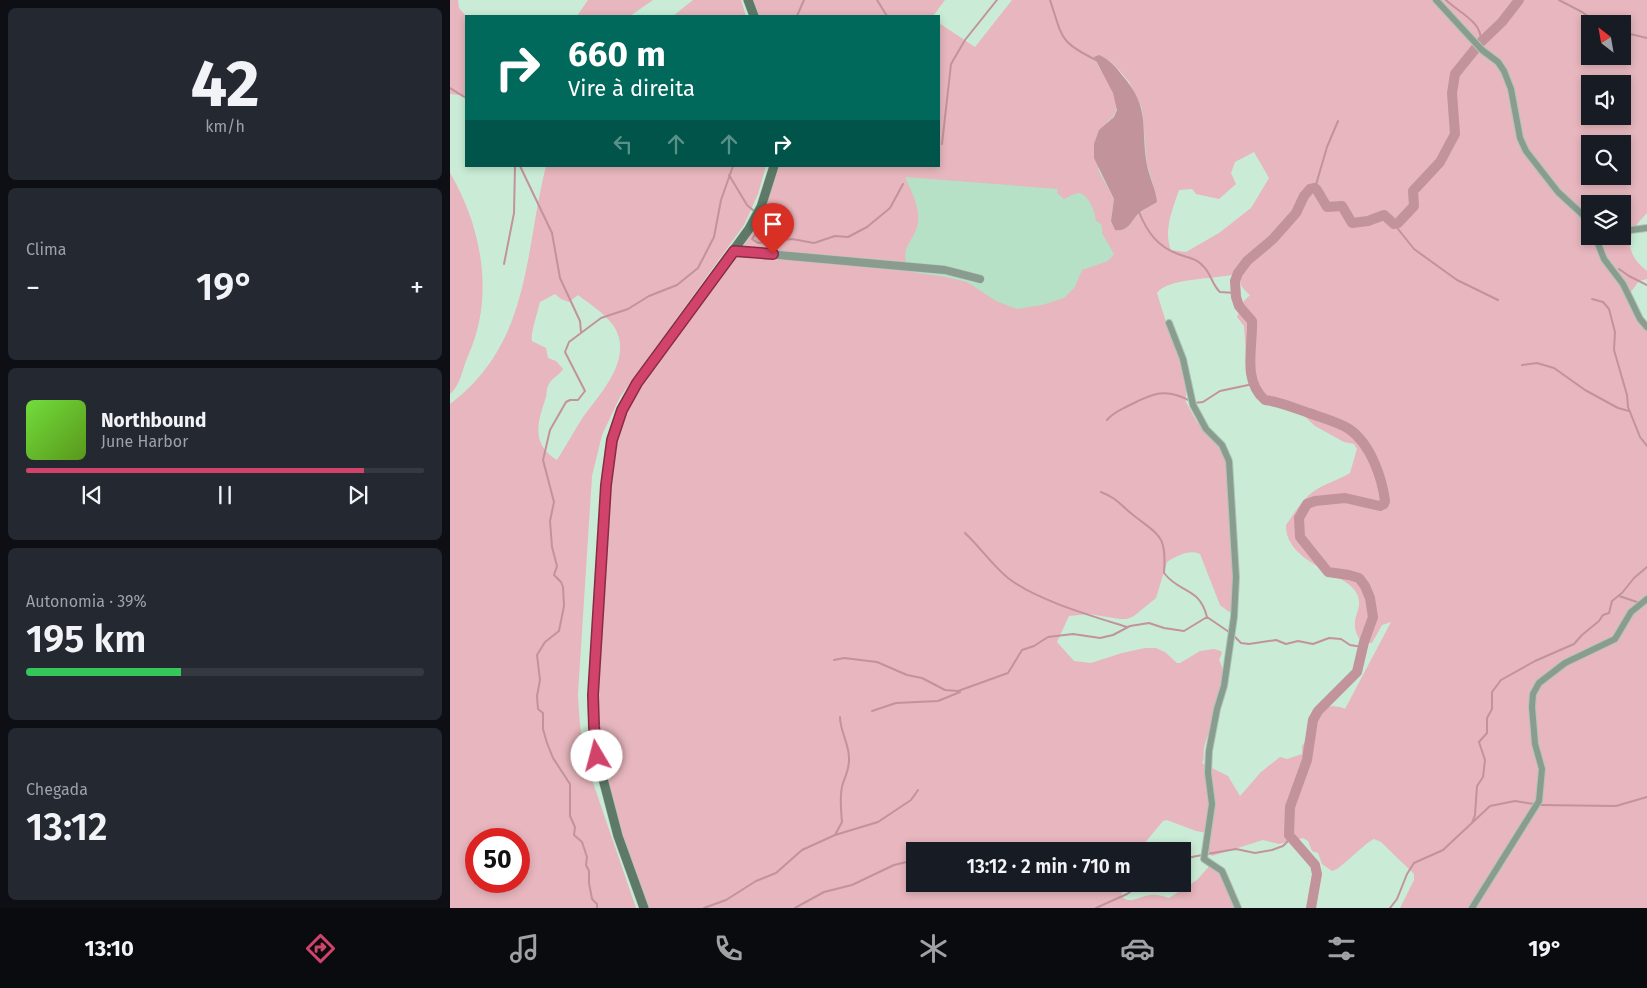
<!DOCTYPE html>
<html lang="pt">
<meta charset="utf-8">
<style>
body{margin:0;font-family:"Fira Sans",sans-serif;background:#242831;color:#f1f3f6;height:100vh;display:flex;flex-direction:column;font-size:19px;white-space:nowrap}
*{box-sizing:border-box;margin:0}
p{font-size:16px;color:#9ea1a6}
.icon{flex:none;width:28px;height:28px;fill:none;stroke:currentColor;stroke-width:2;stroke-linecap:round;stroke-linejoin:round}
.map{position:relative;flex:1;overflow:hidden}
.details{display:flex;flex-direction:column;gap:8px;padding:8px;background:#0d0f14;width:450px}
.details>*{flex:none}
.banner{position:absolute;left:15px;top:15px;width:475px;height:152px;border-radius:0px;box-shadow:0 2px 8px #0003;background:#00695c;color:#fff;overflow:hidden}
.needle{width:32px;rotate:329deg}
.controls{position:absolute;left:1131px;top:15px;display:grid;gap:10px}
.controls a{display:grid;place-items:center;width:50px;height:50px;border-radius:0px;background:#171b24;box-shadow:0 2px 8px #0003;font-size:25px}
.speed{position:absolute;left:15px;top:828px;display:flex;gap:10px;font-size:25px;font-weight:700;text-align:center}
.speed>*{display:grid;place-content:center;width:65px;height:65px;border-radius:50%;background:#171b24;box-shadow:0 2px 8px #0003;line-height:1}
.speed .limit{border:8px solid #d22;background:#fff;color:#111}
.pin{position:absolute;display:grid;place-items:center;width:42px;height:42px;color:#fff;margin:-51px -21px;border-radius:50% 50% 50% 0;rotate:-45deg;box-shadow:0 0 5px #0007}
.pin .icon{rotate:45deg}
.me{position:absolute;width:55px;margin:-28px;rotate:352deg;stroke-linejoin:round;filter:drop-shadow(0 0 4px #0008)}
.turn{display:flex;align-items:center;gap:18px;height:105px;padding:0 20px;font-size:22px}
.turn .icon{width:65px;height:65px;stroke-width:2.5}
.turn b{display:block;font-size:35px;line-height:42px}
.lanes{display:flex;align-items:center;height:48px;padding:0 20px;background:#0003;justify-content:center;gap:25px;direction:ltr}
.lanes .off{opacity:.35}
.big{font-size:38px;font-weight:600;line-height:1.1}
.details .tile{flex:1;display:flex;flex-direction:column;justify-content:center;gap:8px;min-width:0;padding:0 18px;border-radius:8px;background:#242831}
.details .dial{align-items:center;gap:0}
.dial b{font-size:65px;line-height:1}
.song{display:flex;align-items:center;gap:15px}
.cover{width:60px;height:60px;border-radius:8px;background:linear-gradient(135deg,hsl(100 70% 55%),hsl(90 70% 35%))}
.played{height:5px;border-radius:2px;background:linear-gradient(90deg,#d1436b 85%,#363941 85%)}
.keys{display:flex;justify-content:space-around;direction:ltr}
.heat{display:flex;justify-content:space-between;align-items:center;font-size:28px;direction:ltr}
.charge{height:8px;border-radius:4px;background:linear-gradient(90deg,#34c759 39%,#363941 0)}
.trip{position:absolute;left:456px;top:842px;width:285px;height:50px;border-radius:0px;background:#171b24;box-shadow:0 2px 8px #0003;font-weight:600;line-height:50px;text-align:center}
.dock{display:flex;height:80px;justify-content:space-around;align-items:center;background:#090b0e;color:#9ea1a6}
.dock .icon{width:35px;height:35px}
.dock .active{color:#d1436b}
.dock b{font-size:22px;color:#f1f3f6}
main{display:flex;flex:1;min-height:0}
.map>svg:first-child{display:block}
.built{fill:#b7e1c6}
.green{fill:#e7b6be;fill-rule:evenodd}
.water{fill:#c2939a}
.lines{fill:none;stroke-linecap:round;stroke-linejoin:round}
.stream{stroke:#c2939a;stroke-width:2}
.river{stroke:#c2939a;stroke-width:10}
.minor-casing{stroke:#aac8b5;stroke-width:8}
.tertiary-casing{stroke:#aac8b5;stroke-width:9}
.secondary-casing{stroke:#aac8b5;stroke-width:10}
.minor{stroke:#8a9b90;stroke-width:6}
.tertiary{stroke:#8a9b90;stroke-width:8}
.secondary{stroke:#5f7968;stroke-width:9}
.route-casing{stroke:#882c46;stroke-width:12}
.route{stroke:#d1436b;stroke-width:9}
</style>
<main>
<section class="details">
<div class="tile dial"><b>42</b><p>km/h</p></div>
<div class="tile"><p>Clima</p>
<div class="heat"><a>−</a><b class="big">19°</b><a>+</a></div>
</div>
<div class="tile">
<div class="song"><i class="cover"></i><div><b>Northbound</b><p>June Harbor</p></div></div>
<div class="played"></div>
<div class="keys"><svg class="icon" aria-label="previous" viewBox="0 0 24 24"><path d="M18 5L8 12l10 7zM5 5v14"/></svg><svg class="icon" aria-label="pause" viewBox="0 0 24 24"><path d="M8 5v14M16 5v14"/></svg><svg class="icon" aria-label="next" viewBox="0 0 24 24"><path d="M6 5l10 7-10 7zM19 5v14"/></svg></div>
</div>
<div class="tile"><p>Autonomia · 39%</p><b class="big">195 km</b><div class="charge"></div></div>
<div class="tile"><p>Chegada</p><b class="big">13:12</b></div>
</section>
<div class="map">
<svg width="1197" height="908" viewBox="0 0 1197 908">
<rect width="100%" height="100%" fill="#caecd6"/>
<path class="built" d="M705 65 715 216 612 338 410 275 421 171 598 175Z"/>
<path class="green" d="M0 0H8L9 8 16 16V96L0 94Z
M138 0H203L180 16H127Z
M243 0H291L296 16H223Z
M301 0H495L483 16H307Z
M562 0H1197V213C1177 233 1172 251 1197 271V279L1189 281 1180 293 1188 312 1197 325V908H950L964 880V874L931 842 924 839C912 845 890 870 882 871L872 864 868 853 862 851 858 841 853 838 829 844 813 840 762 856 753 848 757 833 746 831 717 820 713 821 688 851H465V884H677L671 895C678 906 689 896 700 895 707 894 712 896 719 898L747 880 762 863 772 872 788 908H198C175 845 142 773 137 707L151 487 169 422 185 393 296 242 311 215 328 166H489V23L525 47ZM1140 24H1172V56H1140ZM644 57 660 61 669 70 679 82 692 108 697 164 706 195C701 202 696 207 690 213 681 220 679 232 665 230L661 221 664 199 648 170 657 122C681 106 652 77 644 57ZM1140 84H1172V116H1140ZM1140 144H1172V176H1140ZM804 152 819 178 801 208 769 233 736 252 721 250C713 231 723 208 729 190L742 189 746 194 769 199 786 184 781 173 785 162ZM455 177 608 189 607 193 614 199C618 197 625 193 629 193 639 195 645 212 646 221 652 223 653 227 652 233L664 254 658 261 632 270 625 287 614 298 592 305 567 309 546 301 517 282 496 277 462 272C445 249 465 243 468 222 470 208 461 190 455 177ZM1140 204H1172V236H1140ZM781 275H791C788 284 793 289 800 295L793 302 787 317 794 326 798 379 806 383 816 395 845 407 865 426 894 442 904 444 907 449 900 473C888 480 876 483 864 491 852 499 844 514 836 525 835 551 865 565 884 575 892 580 901 584 906 592 917 611 894 618 912 643H922L932 625 941 622 895 709C887 704 872 706 864 712V728L852 746V754L837 759 830 757 811 772 790 796 778 776 752 763C755 758 753 753 754 748 760 724 783 683 769 660L772 653 771 651 764 649 750 651 730 663H727L715 652 706 648H695L672 653 641 663 624 661 607 642 619 616 639 614 670 619H677L684 616 706 598 717 562C726 556 740 549 750 554L770 605 779 612 783 608V511L781 469 771 447 747 422 736 402V383L725 337 716 322 707 293C718 278 763 279 781 275Z
M96 166H316L308 194 294 225 170 397 152 435 142 476 128 694C129 721 132 746 139 771L186 908H0V404C81 343 74 254 96 166ZM105 294 111 299 119 302 128 295C140 304 154 313 163 325 185 357 151 393 133 417 124 431 116 446 107 460 80 444 88 421 96 397 97 394 96 390 98 386 101 378 109 376 113 369L106 361 98 358 96 348 82 341C80 335 88 311 90 302ZM26 839H69V881H26Z
M0 173C32 227 45 297 18 356 12 369 11 385 0 394Z"/>
<path class="water" d="M649 55C659 59 666 67 672 75 701 108 690 126 697 165 699 177 706 189 707 202 701 206 693 209 688 214 681 221 679 232 665 230L661 221 664 199 644 158V144L649 130 664 117 667 110 663 93 644 57Z"/>
<g class="lines">
<path class="stream" d="M427 0 437 16
M600 0C613 39 609 42 648 61
M996 0C1008 12 1035 23 1030 43
M1109 0 1132 12 1149 24
M347 16 354 0
M1172 32 1197 38
M0 88 16 98
M492 144 501 64 515 40 547 0
M70 166 102 233 110 278 130 321 131 332
M279 175 297 205 304 211
M865 188 877 147 888 121
M689 212C697 232 708 247 728 254 738 258 746 258 753 266 761 273 762 285 770 292L786 293
M311 213 315 215 311 226 302 239 308 243 342 239 364 243 385 236 398 237 417 227 440 208 453 184
M944 224 964 249 1007 280 1048 300
M54 264 64 213 65 166
M1169 269 1179 276 1197 285
M1142 299 1153 302 1159 309 1165 332 1164 350 1177 395 1178 407 1190 437 1197 446
M1072 365 1087 363 1104 368 1135 390 1168 408 1179 411
M744 403 753 402 770 391 803 384
M657 420C663 413 668 411 676 407 700 395 714 386 740 401
M651 492C668 499 668 503 682 514 709 536 717 534 714 573 730 594 749 586 757 617
M515 533C530 547 542 565 558 578 586 600 642 616 677 627
M1169 596 1190 603
M757 617 779 632
M783 635 791 643 799 644 826 640 836 644 848 641 863 644 879 638 891 639 900 645 913 647
M384 660 394 658 427 662 457 675 472 678 495 690 508 691 558 673 572 650 584 646 598 637 623 634 650 638 663 635 680 626 699 623 714 628 734 631 757 617
M422 711 446 703 488 701 510 692
M1089 805 1166 806 1197 797
M1022 823 1025 815 1027 786 1033 777 1035 760 1029 742 1037 733V718L1042 709V692L1051 680 1085 661 1124 644 1132 635 1149 621 1153 615 1159 613 1162 601 1172 593 1184 578 1197 567
M385 835 392 822C391 810 389 795 393 783 396 775 399 769 399 760 400 745 390 732 390 717
M757 854 786 849 805 853 822 850 833 846 841 838
M732 859 752 855
M147 908V904L142 899 139 883V871L136 865 137 857 132 842 124 835 125 827 120 816V784L103 758 97 743 93 729V713L88 709 87 696 90 680 87 655 95 642 109 631 114 606 113 587 111 582 104 575 107 566 102 547 100 521 104 502 93 460 100 430 116 402 120 400H128L135 391 115 352 119 342 151 318 178 309 199 296 227 285 248 268 264 237 271 200 283 166
M254 908 276 900 306 881 326 873 352 850 385 835 428 822 461 800 468 790
M345 908 374 892 402 885 444 865 465 860
M646 908 677 894 692 884
M940 908 947 899 957 874 964 863 993 850 1040 806 1065 801 1084 804"/>
<path class="river" d="M861 908 867 874 865 865 839 835 840 807 857 760 863 720 868 711 907 672 914 642 923 617 920 598 915 586 909 578 899 575 878 572 850 537 849 518 857 504 865 501 895 498 930 506 934 504 935 501C932 477 920 443 899 429 888 422 872 418 859 413 844 408 831 402 815 400 792 381 803 347 802 321L789 306 786 297 785 281 788 273 797 261 823 239 846 213 854 196 860 189 865 188 867 190 877 207 892 206 902 223 918 221 934 215 944 224 948 223 964 206 963 191 990 162 1005 134 1002 93 1005 74 1030 43 1052 22 1069 0"/>
<g class="minor-casing">
<path id="minor" d="M986 0 1032 50 1048 62 1054 71 1061 89 1070 138 1076 151 1108 192 1133 215 1140 227
M1172 229 1181 230 1197 228
M1145 236 1154 259 1173 284 1190 319 1197 327
M719 323 733 359 743 405 756 429 772 445 779 461 786 577 784 617 774 686 767 709 759 751 758 773 762 804 754 859 772 871 788 908
M1022 908 1089 801 1092 769 1085 744 1082 707 1083 694 1089 683 1115 663 1165 639 1181 612 1197 599"/>
</g>
<g class="tertiary-casing">
<path id="tertiary" d="M284 251 495 270 530 279"/>
</g>
<g class="secondary-casing">
<path id="secondary" d="M298 0 304 16
M194 908 168 836 147 756 143 727V695L149 591 156 485 162 440 172 410 187 383 299 229 311 207 324 166"/>
</g>
<use href="#minor" class="minor"/>
<use href="#tertiary" class="tertiary"/>
<use href="#secondary" class="secondary"/>
</g>
<g class="lines">
<g class="route-casing">
<path id="route" d="M147 756 144 726 143 695 156 485 162 440 172 410 187 383 284 251 323 254"/>
</g>
<use href="#route" class="route"/>
</g>
</svg>
<div class="controls">
<a><svg class="needle" viewBox="-14 -14 28 28"><path d="M0-13l5 13h-10z" fill="#e53935"/><path d="M0 13l5-13h-10z" fill="#9ea1a6"/></svg></a>
<a><svg class="icon" aria-label="sound" viewBox="0 0 24 24"><path d="M4 9h4l5-4v14l-5-4H4zM17 9q2 3 0 6"/></svg></a>
<a><svg class="icon" aria-label="search" viewBox="0 0 24 24"><circle cx="10" cy="10" r="6"/><path d="M15 15l6 6"/></svg></a>
<a><svg class="icon" aria-label="layers" viewBox="0 0 24 24"><path d="M12 4l9 5-9 5-9-5zM3 14l9 5 9-5"/></svg></a>
</div>
<div class="speed"><div class="limit">50</div></div>
<div class="pin" style="left:323px;top:254px;background:#d93025"><svg class="icon" aria-label="arrive" viewBox="0 0 24 24"><path d="M6 21V4h12l-3 4 3 4H6"/></svg></div>
<svg class="me" style="left:147px;top:756px" viewBox="-20 -20 40 40"><circle r="19" fill="#fff"/><path d="M0-13L10 11 0 6-10 11z" fill="#d1436b"/></svg>
<div class="trip">13:12 · 2 min · 710 m</div>
<div class="banner">
<div class="turn"><svg class="icon" aria-label="right" viewBox="0 0 24 24"><path d="M7 20v-9h11M14 6l5 5-5 5"/></svg><div><b>660 m</b>Vire à direita</div></div>
<div class="lanes"><svg class="icon off" aria-label="left" viewBox="0 0 24 24"><path d="M17 20v-9H6M10 6l-5 5 5 5"/></svg><svg class="icon off" aria-label="ahead" viewBox="0 0 24 24"><path d="M12 20V5M6 11l6-6 6 6"/></svg><svg class="icon off" aria-label="ahead" viewBox="0 0 24 24"><path d="M12 20V5M6 11l6-6 6 6"/></svg><svg class="icon" aria-label="right" viewBox="0 0 24 24"><path d="M7 20v-9h11M14 6l5 5-5 5"/></svg></div>
</div>
</div>
</main>
<nav class="dock">
<b>13:10</b>
<svg class="icon active" aria-label="directions" viewBox="0 0 24 24"><path d="M12 3l9 9-9 9-9-9zM9 14v-3h6M13 9l2 2-2 2"/></svg>
<svg class="icon" aria-label="music" viewBox="0 0 24 24"><path d="M9 18V5l10-2v13"/><circle cx="6" cy="18" r="3"/><circle cx="16" cy="16" r="3"/></svg>
<svg class="icon" aria-label="phone" viewBox="0 0 24 24"><path d="M5 4h4l2 5-3 2q2 4 5 5l2-3 5 2v4C11 20 4 13 5 4z"/></svg>
<svg class="icon" aria-label="climate" viewBox="0 0 24 24"><path d="M12 3v18M4 7l16 10M4 17L20 7"/></svg>
<svg class="icon" aria-label="car" viewBox="0 0 24 24"><path d="M5 17H2v-5l4-1 3-4h7l3 4 3 1v5h-3M9 17h6M6 11h13"/><circle cx="7" cy="17" r="2"/><circle cx="17" cy="17" r="2"/></svg>
<svg class="icon" aria-label="filters" viewBox="0 0 24 24"><path d="M4 7h16M4 17h16"/><circle cx="9" cy="7" r="2"/><circle cx="15" cy="17" r="2"/></svg>
<b>19°</b>
</nav>
